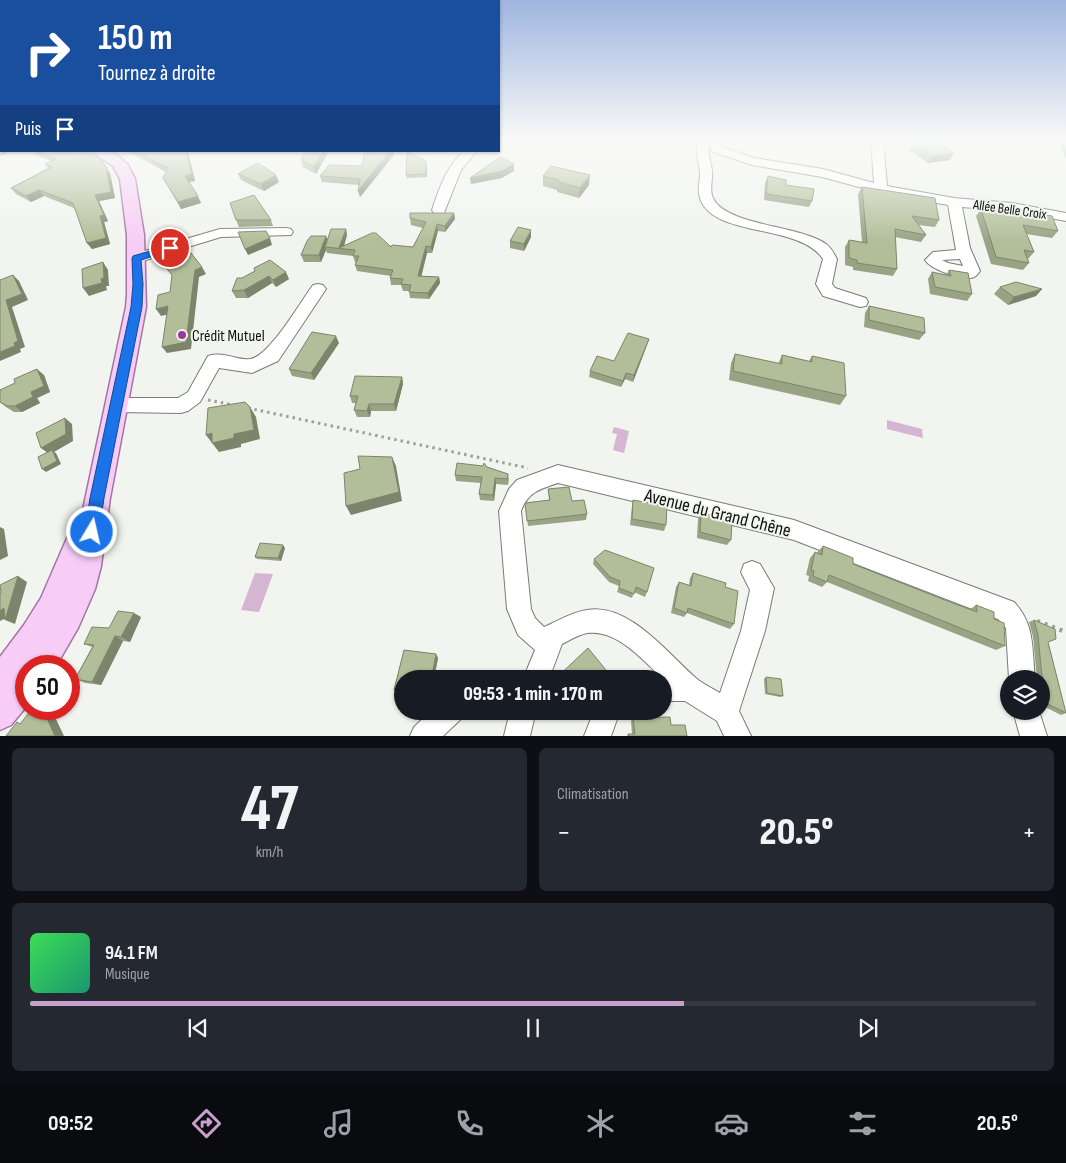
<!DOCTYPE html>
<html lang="fr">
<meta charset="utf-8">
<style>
body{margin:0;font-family:"Sofia Sans Condensed",sans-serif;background:#242831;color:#f1f3f6;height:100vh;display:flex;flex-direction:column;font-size:19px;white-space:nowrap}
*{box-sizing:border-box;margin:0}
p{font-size:16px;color:#9ea1a6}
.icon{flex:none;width:28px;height:28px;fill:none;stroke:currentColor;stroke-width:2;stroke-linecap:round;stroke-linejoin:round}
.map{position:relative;height:736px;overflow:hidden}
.sheet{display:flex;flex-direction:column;gap:12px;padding:12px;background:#0d0f14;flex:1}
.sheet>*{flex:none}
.hud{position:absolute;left:0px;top:0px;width:500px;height:152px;box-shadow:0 1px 4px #0004;background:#1a4fa0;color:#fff;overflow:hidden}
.controls{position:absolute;left:1000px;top:670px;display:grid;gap:10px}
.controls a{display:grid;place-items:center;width:50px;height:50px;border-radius:50%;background:#171b24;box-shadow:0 1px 4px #0004;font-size:25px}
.speed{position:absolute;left:15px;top:655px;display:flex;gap:10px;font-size:25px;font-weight:700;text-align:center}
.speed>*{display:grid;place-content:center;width:65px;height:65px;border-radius:50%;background:#171b24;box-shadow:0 1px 4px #0004;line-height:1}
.speed .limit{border:8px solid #d22;background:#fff;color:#111}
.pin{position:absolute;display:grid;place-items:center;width:42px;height:42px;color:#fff;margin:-21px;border:2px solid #fff;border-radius:50%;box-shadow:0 1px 5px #0007}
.me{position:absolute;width:55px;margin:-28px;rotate:9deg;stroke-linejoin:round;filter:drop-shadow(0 0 4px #0008)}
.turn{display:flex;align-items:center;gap:18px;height:105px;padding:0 15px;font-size:22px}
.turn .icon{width:65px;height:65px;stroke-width:2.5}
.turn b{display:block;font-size:35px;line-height:42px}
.then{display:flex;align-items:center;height:48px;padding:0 15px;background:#0003;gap:10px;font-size:19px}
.big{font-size:38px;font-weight:800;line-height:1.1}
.sheet .widget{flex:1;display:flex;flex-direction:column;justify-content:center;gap:8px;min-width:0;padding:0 18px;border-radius:8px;background:#242831}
.sheet .dial{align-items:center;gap:0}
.dial b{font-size:65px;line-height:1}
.song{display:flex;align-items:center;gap:15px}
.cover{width:60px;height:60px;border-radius:8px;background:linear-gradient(135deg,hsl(130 70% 55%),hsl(160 70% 35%))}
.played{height:5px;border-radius:2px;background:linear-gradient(90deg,#ca9fce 65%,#363941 65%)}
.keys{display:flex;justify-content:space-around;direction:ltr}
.heat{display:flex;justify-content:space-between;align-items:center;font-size:28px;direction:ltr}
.sheet .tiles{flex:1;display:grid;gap:12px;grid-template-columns:1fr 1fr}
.widget:last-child{grid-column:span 2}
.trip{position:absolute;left:394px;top:670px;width:278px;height:50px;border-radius:25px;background:#171b24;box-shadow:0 1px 4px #0004;font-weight:800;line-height:50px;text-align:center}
.menu{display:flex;height:80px;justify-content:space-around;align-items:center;background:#090b0e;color:#9ea1a6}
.menu .icon{width:35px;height:35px}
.menu .current{color:#ca9fce}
.menu b{font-size:22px;color:#f1f3f6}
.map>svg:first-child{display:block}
.water{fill:#d4b6d3}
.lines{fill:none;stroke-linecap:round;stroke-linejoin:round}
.minor-casing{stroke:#797b77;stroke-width:2}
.major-casing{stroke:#a375a3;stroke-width:3}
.path-far1{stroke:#9fa09d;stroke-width:3;stroke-dasharray:2.5 4;stroke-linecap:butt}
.path{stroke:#9fa09d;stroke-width:4.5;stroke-dasharray:3 5;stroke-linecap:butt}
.minor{fill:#fff;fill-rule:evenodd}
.major{fill:#f7cdf7;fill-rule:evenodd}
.wall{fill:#98a384}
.shaded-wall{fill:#7c856b}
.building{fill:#b1be99;stroke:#7c856b}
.route{fill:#1a73e8;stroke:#114b97}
.poi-dot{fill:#9b389e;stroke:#f2f4ef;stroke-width:2}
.labels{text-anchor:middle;stroke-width:4;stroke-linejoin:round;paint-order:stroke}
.far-street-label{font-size:14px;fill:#11110f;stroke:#f2f4ef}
.poi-label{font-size:16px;fill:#11110f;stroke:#f2f4ef;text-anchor:start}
.near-street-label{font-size:19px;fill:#11110f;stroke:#f2f4ef}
</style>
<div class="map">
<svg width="1066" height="736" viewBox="0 0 1066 736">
<rect width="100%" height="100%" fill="#f2f4ef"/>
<path class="water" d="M887 420 922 429 923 438 887 429Z
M614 427 629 431 624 453 613 450 617 434 612 433Z
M255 573 273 574 259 612 241 610Z"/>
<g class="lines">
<g class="minor-casing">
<path id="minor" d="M698 140H710C706 152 711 160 712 171 713 179 709 190 713 198 726 226 800 225 826 244 831 247 834 254 837 259L832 284 835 288 866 298 868 302 866 306 860 307 823 296 816 284 823 259C799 223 712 238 700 198 697 190 700 182 700 175 700 162 694 153 698 140Z
M710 140H722V147L754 158 823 169 874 183 871 140H883L887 186 954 198 1012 203 1066 213V221L1012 211 962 207 970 248 980 271C977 275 975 278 970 278 958 278 931 270 925 260L933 252 956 250 948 205 881 193 822 177 752 165 713 152 709 145ZM960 259 963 266 948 263 942 260Z
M464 151H477L461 170 444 213H434L432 210C439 189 446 167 464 151Z
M286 228 291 229 293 232 291 235 221 237 136 263 131 261 129 258 131 255 220 229Z
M318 284 323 285 326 289 278 361 252 373 219 368 200 402 188 411 181 413 117 412 110 410 108 405 110 400 117 398H178L188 392 208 356C225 351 237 361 250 359 269 357 301 301 313 285Z
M558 465 794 520 1014 602C1035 624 1032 649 1035 679H1009L1006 628 998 619 794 540 558 483C540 489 528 492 521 511L531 609 535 618 544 627C558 621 572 612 587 610 629 602 669 655 697 679 703 684 712 688 720 693L741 631 750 590 741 572 744 564 752 561 760 564 774 588 765 631 739 711 751 736H724L717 721 685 701H662V679H653L660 676C641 658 616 629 587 633 578 635 570 640 562 644L549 679H523L535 650 518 635 507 609 499 511 509 489 517 480Z
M431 711H464L460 720 443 736H410L414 727Z
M510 711H536L530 736H504Z
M594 711H620L611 736H584Z
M1013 711H1039L1047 736H1020Z"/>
</g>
<g class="major-casing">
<path id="major" d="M91 151H110L117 155 128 165 135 179 144 235 146 307 110 498 101 566 95 589 78 628 56 666H26V707L11 725 0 730V657L24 625 41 598 74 522 81 519 126 307 127 294V235L120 179 113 166Z"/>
</g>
<path class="path-far1" d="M208 400 234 405
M248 408 528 468"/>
<path class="path" d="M1037 621 1066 632"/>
<use href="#minor" class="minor"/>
<use href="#major" class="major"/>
</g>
<path class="wall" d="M1021 140H1038L1036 144Z
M1057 140H1066V158Z
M913 143 950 160 928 163 909 150Z
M33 151H72L110 173 115 198 99 201 108 221 104 222 110 244 92 249 87 243 74 208 44 196 31 202 16 194 11 188 48 168 45 164 51 161 36 155Z
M127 151H188L195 181 189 182 201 203 181 209 163 178 166 172Z
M306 151H329L316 174 303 167 301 160Z
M365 151H393L394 155 360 197 359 185 322 182 320 176 362 166Z
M427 165V177L407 178 406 175Z
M238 174 279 182 264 191 241 180Z
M543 176 589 185 579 198 557 192V190L543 186Z
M768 176 786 185 812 201 809 207 764 200 765 183Z
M862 187 939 220 935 227 918 225 926 235 921 242 895 237 897 269 893 276 853 270V267L845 265V247L849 240 862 242 858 194Z
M985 204 1058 231 1052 238 1026 234 1034 252 1028 259H1027L1029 263 1023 270 991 264 976 216Z
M454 213 455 219 445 232 438 231 432 253H427L421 276 439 277 440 283 429 299 410 298 409 291H403L401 285H391L390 278 391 276 357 271 355 265 356 262H355L353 256 327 253 326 250 321 262H304L301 255 346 229 347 235 344 246 391 247H413L423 228 411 225 410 218Z
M236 220H271L273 226 239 227Z
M531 237 524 251 510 248V241Z
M949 270 972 294 967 301 930 294 928 279 932 272 946 275Z
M255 271 289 279 276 287 272 283 248 298H236L232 291 242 278Z
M1000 287 1042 289 1036 296 1008 305 994 294Z
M869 306 925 333 919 340 864 327 865 313Z
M649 339 647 345 633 382 625 379 621 387 589 377 590 371 614 361Z
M339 343 314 380 292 376 289 369Z
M735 354 778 364 782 355 809 361 812 356 846 396 840 405 729 380 731 363Z
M44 375 50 392 37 398 40 403 22 412H14L6 407 0 402Z
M402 377 403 384 396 411H371L370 417H357L354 410 356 403H352L350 396Z
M487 467 508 474 509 480 508 485 496 484 494 501 480 500 479 494 481 483 456 481 455 475Z
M548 489 572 501 587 514 586 520 528 526 525 503 549 500Z
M633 500 666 525 664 531 630 525 632 506Z
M701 513 731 540 727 545 697 538 698 519Z
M823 546 853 564 969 610 976 605 994 619 1005 646 996 650 827 582 822 587 808 581 809 576 806 575 810 558 815 552 818 553V551Z
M285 548 281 561 257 559 255 557Z
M594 559 647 592 645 597 634 592 632 598 617 592 619 586 609 582 593 564Z
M693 573 725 587 734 624 730 629 687 613 684 617 671 613 676 587 679 582 689 585 690 578Z
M141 617 130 642 123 641 101 685 85 683 75 679 92 647 84 644 109 628Z
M1034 620 1048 642 1066 713 1061 715 1043 706 1041 679H1037L1033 637 1029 622Z
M404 650 436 654 438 658 434 679 423 677V679H402V694L397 693 394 690Z
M766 677 783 696 780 697 765 694 764 679Z
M633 718 671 725 687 736H627L628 734H632L631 721Z"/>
<path class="shaded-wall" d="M0 147H1V151H10L0 156Z
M186 151 188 152 195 181 188 182 185 176Z
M323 151H329L316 174 314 167Z
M390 151H393L394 155 360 197 358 191Z
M954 153 950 160 928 163 932 156Z
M514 164V171L502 178 471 184 470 178Z
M106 167 110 173 115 198 99 201 108 221 104 222 110 244 92 249 87 243 100 216 95 195Z
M276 175 279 182 264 191 261 184Z
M590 175 589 185 579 198 580 188Z
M39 190 44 196 31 202 26 196Z
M198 196 201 203 181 209 178 202Z
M454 213 455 219 445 232V226Z
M437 224 438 231 432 253 431 247Z
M346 229 347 235 343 249 339 248Z
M531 230V237L524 251V244Z
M326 236 329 243 325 247 326 250 321 262 319 255Z
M270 238 272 245 248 255 245 249Z
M426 246 427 253 420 282 418 276Z
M103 262 108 270 109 286H106L107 290 89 296 83 288Z
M202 267 206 274 199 277 191 349 167 353 162 347 195 270Z
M286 272 289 279 276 287 273 280Z
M13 275 19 281 28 300 12 307 25 347 20 349 21 352 0 361V352L14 343 6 300Z
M269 276 272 283 248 298 244 290Z
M439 277 440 283 429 299 428 293Z
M1042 289 1036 296 1008 305 1014 297Z
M168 306 173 313 161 316 156 309Z
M336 336 339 343 314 380 311 373Z
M649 339 647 345 633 382 634 375Z
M37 369 44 375 50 392 37 398 40 403 22 412 15 406 31 392Z
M626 373 625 379 621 387 623 381Z
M402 377 403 384 396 411 394 404Z
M369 404 371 411 370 417 367 411Z
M250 407 256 417 260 439 241 444V447L219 452 206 435 212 433 234 434Z
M65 418 72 424 73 441 54 452 56 453 61 464 46 472 42 469 49 454 41 448Z
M392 457 396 466 402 501 351 515 346 506Z
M495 478 496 484 494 501 493 495Z
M0 527 4 529 8 556 0 560Z
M283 545 285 548 281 561 278 558Z
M18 576 27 582 15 624 5 620 6 618 0 621V611Z
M134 613 141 617 130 642 121 637Z
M115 636 123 641 101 685 92 682Z
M436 654 438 658 434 679 432 675Z
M421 674 423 677V679H420Z
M36 709 44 710 55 717 64 736H55Z"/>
<path class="building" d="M0 140H1V147H0Z
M926 140H937L954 153 932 156 913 143Z
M37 151H72L79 154 83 151 101 159 106 167 111 192 95 195 104 215 100 216 106 238 87 243 73 203 39 190 26 196 11 188 52 167 45 164 56 159Z
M136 151H186L192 174 185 176 198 196 178 202 163 178 168 168Z
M306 151H323L314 167 301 160Z
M365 151H390L358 191 360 179 320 176 329 165 362 166Z
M407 151 426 161V174L406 175Z
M500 157 514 164 502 171 470 178Z
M258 163 276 175 261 184 238 174Z
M551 166 590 175 580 188 558 182 559 180 543 176Z
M768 176 786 180V185L814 189 812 201 766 194Z
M862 187 935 198 939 220 912 216 926 235 895 229 897 269 857 263V260L849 258V240L867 243Z
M254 195 271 220H236L230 203Z
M985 204 1052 216 1058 231 1023 225 1034 252 1024 250 1029 263 996 257 981 209 987 208Z
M410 213H454L445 226 437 224 431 247 426 246 418 276 439 277 428 293 409 292 411 285 401 284 403 279 390 278 393 270 355 265 359 256H353L355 250 325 247 331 229H346L339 248 372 233H376L391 247 392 245 413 247 426 222 410 218Z
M518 227 531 230 524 244 510 241Z
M266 231 270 238 245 249 238 232Z
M311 236H326L319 255H301L307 241Z
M191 253 202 267 195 270 186 342 162 347 168 306 156 309 158 295 170 292 172 275 164 265Z
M270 260 286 272 273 280 269 276 244 290 232 291 237 278H242L255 271 254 268Z
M103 262 104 278 101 279 102 283 83 288 82 269Z
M949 270 968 273 972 294 935 287 932 272 951 276Z
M13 275 22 294 6 300 18 341 14 343 15 346 0 352V280Z
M1016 282 1042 289 1014 297 1000 287Z
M869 306 924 318 925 333 869 320Z
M312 332 336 336 311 373 289 369Z
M628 333 649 339 634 375 626 373 623 381 590 371 597 356 614 361Z
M735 354 782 364V355L812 362V356L844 363 846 396 733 371Z
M37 369 44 386 31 392 33 397 15 406H7L0 402V390L15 383 14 379Z
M355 376 402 377 394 404H369L367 411 354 410 358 396H350Z
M245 402 250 407 254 430 234 434V438L212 443V433L206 435 208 408Z
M65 418 66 434 41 448 36 433Z
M52 450 57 461 42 469 38 457Z
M358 456 392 457 399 492 346 506 344 473 360 469Z
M457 463 483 466 484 463 487 467 508 474 507 479 495 478 493 495 479 494 482 477 455 475Z
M569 487 572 501 584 500 587 514 527 521 525 503 550 500 548 489Z
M633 500 667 506 666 525 632 519Z
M701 513 732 520 731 540 700 532Z
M260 543 283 545 278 558 255 557Z
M823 546 853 558V564L950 602 977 612 976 605 994 612V619L1004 623 1005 646 829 575 827 582 813 576 814 571 811 570 815 552 822 555Z
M605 550 654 568 647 592 636 587 634 594 619 588 620 581 610 577 594 559Z
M693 573 726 583 725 587 738 591 734 624 688 608 687 613 674 608 679 582 691 586Z
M18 576 5 620 4 608 0 611V593H1L0 585Z
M118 611 134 613 121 637 115 636 92 682 75 679 94 645 84 644 92 627 109 628Z
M1034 620 1055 629 1056 639 1048 642 1066 713 1048 704 1046 684 1041 682V679H1037L1042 677 1038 635Z
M588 648 611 676 608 679H555Z
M404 650 436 654 432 675 421 674 420 679H402V691L394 690Z
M766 677 781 679 783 696 767 693Z
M32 709H36L45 714 55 736H6L17 722 20 724Z
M670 717 671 725H685L687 736H629L628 734H635L633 718Z"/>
<linearGradient id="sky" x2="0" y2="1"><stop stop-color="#a0b5e0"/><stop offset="0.58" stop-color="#f9faf8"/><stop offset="1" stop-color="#f9faf8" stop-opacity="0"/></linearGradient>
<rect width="1066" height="243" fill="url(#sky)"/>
<path class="route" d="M170 245 175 248 173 250 141 260 143 284 142 307 104 498 99 532 97 537 92 539 87 537 85 532 90 498 131 307 133 284 132 258 133 256Z"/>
<circle class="poi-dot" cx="182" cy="335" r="5"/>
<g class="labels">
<g class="far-street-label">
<text transform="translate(1010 209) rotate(8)" y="5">Allée Belle Croix</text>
</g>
<g class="poi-label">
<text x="192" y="341">Crédit Mutuel</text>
</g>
<g class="near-street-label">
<text transform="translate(718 512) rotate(14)" y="7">Avenue du Grand Chêne</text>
</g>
</g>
</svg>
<div class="controls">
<a><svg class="icon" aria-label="layers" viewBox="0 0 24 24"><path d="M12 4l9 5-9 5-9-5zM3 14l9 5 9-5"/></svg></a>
</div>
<div class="speed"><div class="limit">50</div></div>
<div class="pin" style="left:170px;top:248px;background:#d93025"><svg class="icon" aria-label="arrive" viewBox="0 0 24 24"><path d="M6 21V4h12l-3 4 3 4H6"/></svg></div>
<svg class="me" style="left:92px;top:532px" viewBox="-20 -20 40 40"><circle r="17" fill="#1a73e8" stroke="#fff" stroke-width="3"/><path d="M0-11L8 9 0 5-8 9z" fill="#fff"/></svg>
<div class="trip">09:53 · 1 min · 170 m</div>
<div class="hud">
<div class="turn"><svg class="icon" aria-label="right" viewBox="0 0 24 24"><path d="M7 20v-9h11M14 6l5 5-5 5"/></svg><div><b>150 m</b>Tournez à droite</div></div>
<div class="then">Puis<svg class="icon" aria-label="arrive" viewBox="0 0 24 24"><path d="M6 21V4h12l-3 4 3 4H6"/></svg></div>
</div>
</div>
<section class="sheet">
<div class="tiles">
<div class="widget dial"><b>47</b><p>km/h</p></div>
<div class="widget"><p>Climatisation</p>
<div class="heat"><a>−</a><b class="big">20.5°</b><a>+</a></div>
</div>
<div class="widget">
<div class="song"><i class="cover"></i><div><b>94.1 FM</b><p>Musique</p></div></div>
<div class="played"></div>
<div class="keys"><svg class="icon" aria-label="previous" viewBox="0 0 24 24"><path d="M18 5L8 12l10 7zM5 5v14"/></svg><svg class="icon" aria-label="pause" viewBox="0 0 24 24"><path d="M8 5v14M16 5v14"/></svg><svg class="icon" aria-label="next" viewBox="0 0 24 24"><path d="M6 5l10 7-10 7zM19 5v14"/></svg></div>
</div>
</div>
</section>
<nav class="menu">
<b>09:52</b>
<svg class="icon current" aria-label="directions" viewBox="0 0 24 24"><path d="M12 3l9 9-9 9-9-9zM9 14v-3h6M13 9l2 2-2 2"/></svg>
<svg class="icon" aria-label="music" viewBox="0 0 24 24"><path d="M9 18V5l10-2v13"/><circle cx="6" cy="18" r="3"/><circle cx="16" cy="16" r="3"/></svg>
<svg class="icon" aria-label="phone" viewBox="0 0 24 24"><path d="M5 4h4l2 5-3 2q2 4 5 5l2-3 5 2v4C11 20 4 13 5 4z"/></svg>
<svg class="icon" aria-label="climate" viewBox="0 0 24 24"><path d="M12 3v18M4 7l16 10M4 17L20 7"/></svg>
<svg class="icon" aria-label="car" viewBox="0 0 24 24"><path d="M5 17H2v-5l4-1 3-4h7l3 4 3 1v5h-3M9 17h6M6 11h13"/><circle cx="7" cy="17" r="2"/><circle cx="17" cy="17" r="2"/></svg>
<svg class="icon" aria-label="filters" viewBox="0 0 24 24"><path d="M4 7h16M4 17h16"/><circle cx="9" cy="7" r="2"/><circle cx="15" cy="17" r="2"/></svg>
<b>20.5°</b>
</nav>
